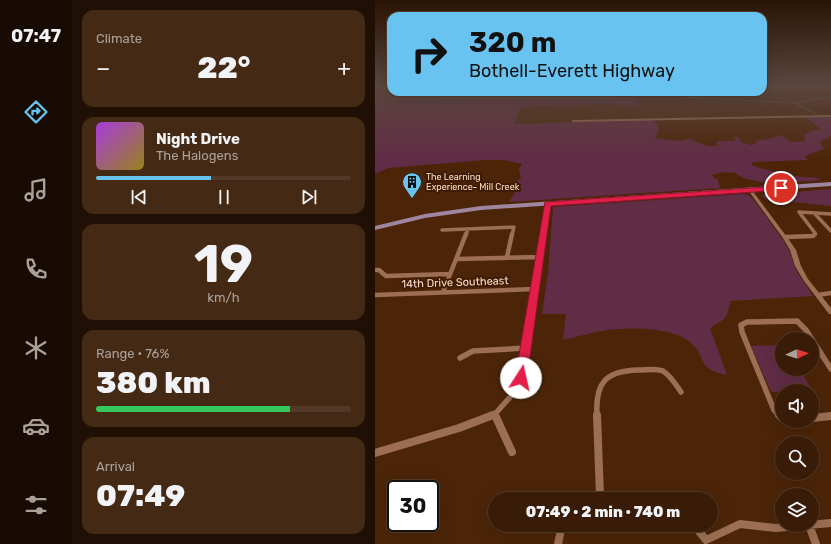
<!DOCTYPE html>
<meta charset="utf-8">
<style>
body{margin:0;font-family:Rubik,sans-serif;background:#442915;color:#f1f3f6;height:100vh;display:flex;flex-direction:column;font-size:15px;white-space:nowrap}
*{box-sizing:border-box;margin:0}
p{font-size:13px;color:#aba19b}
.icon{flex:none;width:22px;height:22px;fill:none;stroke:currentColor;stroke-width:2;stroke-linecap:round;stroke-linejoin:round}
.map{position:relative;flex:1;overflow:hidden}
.drawer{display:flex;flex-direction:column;gap:10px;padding:10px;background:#1f0f04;width:303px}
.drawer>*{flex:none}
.banner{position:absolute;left:12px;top:12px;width:380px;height:84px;border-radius:12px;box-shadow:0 4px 16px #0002,0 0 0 1px #533a28;background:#69c3f1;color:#111;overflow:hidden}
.needle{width:26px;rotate:87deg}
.tools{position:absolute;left:400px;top:332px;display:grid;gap:8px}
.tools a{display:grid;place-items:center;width:44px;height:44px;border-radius:50%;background:#391c07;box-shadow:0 4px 16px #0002,0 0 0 1px #533a28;font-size:20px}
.speed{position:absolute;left:12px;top:480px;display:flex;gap:8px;font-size:20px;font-weight:700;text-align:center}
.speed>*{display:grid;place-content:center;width:52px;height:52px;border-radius:50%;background:#391c07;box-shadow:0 4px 16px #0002,0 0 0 1px #533a28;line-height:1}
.speed .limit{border:2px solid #111;border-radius:6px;background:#fff;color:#111}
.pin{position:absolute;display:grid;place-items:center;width:34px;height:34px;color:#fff;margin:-17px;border:2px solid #fff;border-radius:50%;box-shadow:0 1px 4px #0007}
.me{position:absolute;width:44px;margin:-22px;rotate:10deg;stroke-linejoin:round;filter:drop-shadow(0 0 3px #0008)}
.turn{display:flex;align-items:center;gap:14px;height:84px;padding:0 16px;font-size:18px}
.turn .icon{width:52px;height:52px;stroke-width:2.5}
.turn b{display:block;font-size:28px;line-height:34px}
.big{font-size:30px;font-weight:800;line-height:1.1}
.drawer .widget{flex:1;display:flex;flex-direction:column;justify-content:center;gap:6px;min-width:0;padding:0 14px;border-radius:12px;background:#442915}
.drawer .dial{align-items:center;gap:0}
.dial b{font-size:52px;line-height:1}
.song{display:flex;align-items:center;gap:12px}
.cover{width:48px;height:48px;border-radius:6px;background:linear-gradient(135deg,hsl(280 70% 55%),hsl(50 70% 35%))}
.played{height:4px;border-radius:2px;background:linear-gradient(90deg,#69c3f1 45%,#533a28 45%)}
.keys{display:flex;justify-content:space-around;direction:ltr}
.heat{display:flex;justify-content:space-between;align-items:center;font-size:22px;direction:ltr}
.charge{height:6px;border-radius:3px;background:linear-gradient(90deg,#34c759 76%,#533a28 0)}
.trip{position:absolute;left:113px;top:492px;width:230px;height:40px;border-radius:20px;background:#391c07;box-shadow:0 4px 16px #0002,0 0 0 1px #533a28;font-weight:800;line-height:40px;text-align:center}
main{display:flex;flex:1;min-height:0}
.tabs{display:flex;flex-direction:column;width:72px;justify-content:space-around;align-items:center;background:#170b03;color:#aba19b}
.tabs .icon{width:28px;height:28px}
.tabs .current{color:#69c3f1}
.tabs b{font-size:18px;color:#f1f3f6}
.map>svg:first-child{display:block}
.green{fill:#612c45}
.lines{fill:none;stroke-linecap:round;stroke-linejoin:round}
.stream{stroke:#4a5c51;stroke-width:1}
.minor-far4{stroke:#9c6f54;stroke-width:2}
.minor-far3{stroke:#9c6f54;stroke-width:3.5}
.minor-far2{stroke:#9c6f54;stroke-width:4.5}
.minor-far1{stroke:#9c6f54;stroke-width:5.5}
.minor{stroke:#9c6f54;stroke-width:8}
.tertiary{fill:#9c6f54;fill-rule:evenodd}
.primary{fill:#9e85a0;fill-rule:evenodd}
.route{fill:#e11d48;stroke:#92132f}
.labels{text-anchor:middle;stroke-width:4;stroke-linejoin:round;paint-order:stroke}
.far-poi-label{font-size:9px;fill:#f7ddce;stroke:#401b00;text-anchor:start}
.street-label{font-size:11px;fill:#f7ddce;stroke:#401b00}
</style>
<main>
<nav class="tabs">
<b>07:47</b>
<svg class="icon current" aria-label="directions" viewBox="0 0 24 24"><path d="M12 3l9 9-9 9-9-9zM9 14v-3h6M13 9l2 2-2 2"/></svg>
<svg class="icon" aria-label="music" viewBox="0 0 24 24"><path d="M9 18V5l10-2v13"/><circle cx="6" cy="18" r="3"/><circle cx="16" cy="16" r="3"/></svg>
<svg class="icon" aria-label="phone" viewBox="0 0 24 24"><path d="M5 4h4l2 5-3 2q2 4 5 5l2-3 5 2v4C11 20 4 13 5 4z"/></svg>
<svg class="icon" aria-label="climate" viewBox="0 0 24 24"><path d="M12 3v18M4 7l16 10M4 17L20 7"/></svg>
<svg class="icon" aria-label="car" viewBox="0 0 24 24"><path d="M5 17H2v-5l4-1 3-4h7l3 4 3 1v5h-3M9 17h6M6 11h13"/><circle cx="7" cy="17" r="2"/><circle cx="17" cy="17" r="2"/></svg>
<svg class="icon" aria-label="filters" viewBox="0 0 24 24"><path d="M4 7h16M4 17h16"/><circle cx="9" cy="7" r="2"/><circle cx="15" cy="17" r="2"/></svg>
</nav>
<section class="drawer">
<div class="widget"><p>Climate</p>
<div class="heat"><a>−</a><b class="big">22°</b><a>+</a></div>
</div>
<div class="widget">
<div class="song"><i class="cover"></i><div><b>Night Drive</b><p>The Halogens</p></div></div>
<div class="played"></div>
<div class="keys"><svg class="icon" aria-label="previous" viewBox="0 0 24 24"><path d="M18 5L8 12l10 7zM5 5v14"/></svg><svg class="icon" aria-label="pause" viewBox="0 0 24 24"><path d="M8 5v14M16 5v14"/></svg><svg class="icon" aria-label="next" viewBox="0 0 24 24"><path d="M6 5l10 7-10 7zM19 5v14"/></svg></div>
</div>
<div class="widget dial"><b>19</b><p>km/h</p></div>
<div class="widget"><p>Range · 76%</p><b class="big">380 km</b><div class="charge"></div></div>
<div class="widget"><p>Arrival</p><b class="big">07:49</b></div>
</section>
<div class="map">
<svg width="456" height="544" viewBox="0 0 456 544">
<rect width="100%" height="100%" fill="#4c2509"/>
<path class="green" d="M0 84H16V92H38L39 94C62 98 86 92 110 92 161 92 212 92 263 95L261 106 232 104 145 107 139 124 279 120 284 129 280 138 306 141 315 138C322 143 335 149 344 145L341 143 344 141H361L359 137H363L366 142 376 145 381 143 380 141 398 138 406 135 416 142 430 141 429 135 433 132 446 129 430 117H456V136L445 142 449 149 430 156 433 160 377 162V165C392 171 411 174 427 177 433 178 441 176 446 180L395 184 368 178 360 173 349 172 336 175 343 180 345 188 134 202 142 189 138 186 140 182 146 178 144 169 147 164 129 160H110L13 168 0 174Z
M456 189V206L390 199 387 195Z
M367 194 373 195 378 199 408 240 413 248 422 272 438 296 355 301C352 320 350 319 335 328L352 375C320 369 333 357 315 342 298 327 255 327 232 330 218 332 202 337 188 340L191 314H167L173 274 178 207Z
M407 345V369H425L436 389 396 392 376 346Z"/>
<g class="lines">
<path class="stream" d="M253 92 256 94 418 103 456 97
M0 100 147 98 237 99 238 96 249 95 248 92
M419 103 442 114
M451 118 456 120"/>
<path class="minor-far4" d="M388 87H393
M198 121 456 116"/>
<path class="minor-far3" d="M439 213 456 231
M67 230 139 227 137 235
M91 235 93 229
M168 235 173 204
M439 235 440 233 424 212 456 214"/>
<path class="minor-far2" d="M410 237 438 236 440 234
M132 257 137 234
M82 259 164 257
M0 270H4L11 276 75 274
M68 292 91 234
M0 295 160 289
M443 295 456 293
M156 314 168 234"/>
<path class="minor-far1" d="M85 358 98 351 151 348
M120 414 121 416
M116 416 120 414 136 396 146 378 156 313
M222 416C220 383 230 371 263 370 272 370 280 368 288 371 296 376 301 385 306 392
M405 416 399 410 367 332 366 325 372 322 422 321 431 330 456 369"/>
<path class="minor" d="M120 415 137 452
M222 415 225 496
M404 415 407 418
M437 418 456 416
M0 453 84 428 118 415
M216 499C237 493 258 495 279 499
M319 525 331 540 365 524 401 528 456 523
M434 525 441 544
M183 544 187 525"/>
<path class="tertiary" d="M374 189H376L412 237 421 250 426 266 433 279 456 308V314H454L429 281 420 266 415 250 408 238 373 190Z"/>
<path class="primary" d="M456 182V186L106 210 50 218 0 230V226L50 214 106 206Z"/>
</g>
<linearGradient id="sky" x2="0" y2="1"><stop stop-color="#2a1405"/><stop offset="0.53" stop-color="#5b463e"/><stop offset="1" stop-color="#5b463e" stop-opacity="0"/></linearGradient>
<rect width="456" height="160" fill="url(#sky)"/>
<path class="route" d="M406 186 409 187V190L176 206 152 378 150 381 146 383 141 381 140 378 170 202Z"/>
<defs>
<g id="building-pin" transform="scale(1)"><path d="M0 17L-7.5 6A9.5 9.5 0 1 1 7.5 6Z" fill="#69c3f1" stroke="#401b00"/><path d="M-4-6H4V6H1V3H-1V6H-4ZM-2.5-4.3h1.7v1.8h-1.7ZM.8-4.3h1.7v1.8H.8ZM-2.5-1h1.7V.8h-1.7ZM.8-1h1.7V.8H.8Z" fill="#111"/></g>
</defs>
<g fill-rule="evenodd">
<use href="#building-pin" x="37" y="182"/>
</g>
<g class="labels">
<g class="far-poi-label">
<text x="51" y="180">The Learning<tspan x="51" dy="10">Experience- Mill Creek</tspan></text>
</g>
<g class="street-label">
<text transform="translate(80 282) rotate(-2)" y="4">14th Drive Southeast</text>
</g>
</g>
</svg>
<div class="tools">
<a><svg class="needle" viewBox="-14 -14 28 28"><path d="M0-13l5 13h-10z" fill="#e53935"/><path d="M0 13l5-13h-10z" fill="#aba19b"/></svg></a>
<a><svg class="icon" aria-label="sound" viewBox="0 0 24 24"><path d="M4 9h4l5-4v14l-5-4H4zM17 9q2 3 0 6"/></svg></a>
<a><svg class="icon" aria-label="search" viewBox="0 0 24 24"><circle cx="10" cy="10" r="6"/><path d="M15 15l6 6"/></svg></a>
<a><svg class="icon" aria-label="layers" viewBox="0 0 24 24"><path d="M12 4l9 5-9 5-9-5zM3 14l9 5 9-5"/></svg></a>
</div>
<div class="speed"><div class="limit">30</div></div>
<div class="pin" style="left:406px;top:188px;background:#d93025"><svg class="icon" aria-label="arrive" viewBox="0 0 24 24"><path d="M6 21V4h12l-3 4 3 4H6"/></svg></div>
<svg class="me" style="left:146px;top:378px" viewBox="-20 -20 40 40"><circle r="19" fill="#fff"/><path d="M0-13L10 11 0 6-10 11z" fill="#e11d48"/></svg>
<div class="trip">07:49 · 2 min · 740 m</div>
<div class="banner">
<div class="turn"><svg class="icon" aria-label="right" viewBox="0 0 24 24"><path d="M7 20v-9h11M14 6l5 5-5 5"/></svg><div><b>320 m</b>Bothell-Everett Highway</div></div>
</div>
</div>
</main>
